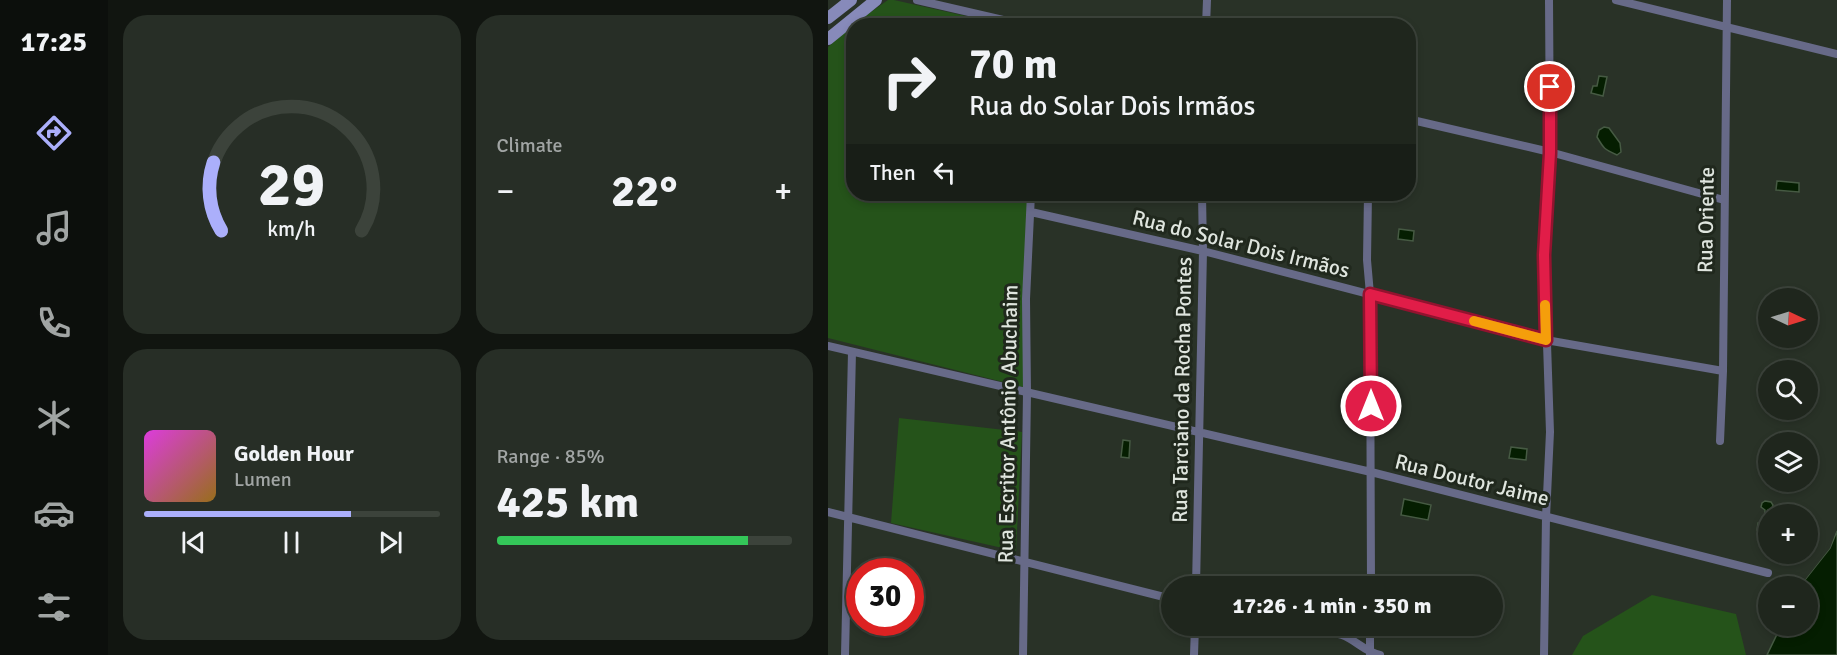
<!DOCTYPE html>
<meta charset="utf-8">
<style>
body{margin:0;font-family:Signika,sans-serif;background:#272e26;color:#f1f3f6;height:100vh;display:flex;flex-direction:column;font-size:22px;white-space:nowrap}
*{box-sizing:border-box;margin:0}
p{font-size:20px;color:#a1a5a4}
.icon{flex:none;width:33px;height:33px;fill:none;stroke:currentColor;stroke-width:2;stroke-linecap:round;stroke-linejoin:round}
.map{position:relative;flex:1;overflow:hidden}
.sheet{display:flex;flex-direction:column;gap:15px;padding:15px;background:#111510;width:720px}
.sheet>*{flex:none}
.top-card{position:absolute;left:18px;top:18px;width:570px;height:183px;border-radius:24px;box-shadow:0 3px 9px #0003,0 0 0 2px #3c433b;background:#1f261d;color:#f1f3f6;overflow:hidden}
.needle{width:39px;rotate:94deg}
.fabs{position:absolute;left:930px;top:288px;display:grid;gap:12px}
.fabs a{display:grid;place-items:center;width:60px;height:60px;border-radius:50%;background:#1f261d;box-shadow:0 3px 9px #0003,0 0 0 2px #3c433b;font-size:30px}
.speed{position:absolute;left:18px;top:558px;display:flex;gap:12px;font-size:30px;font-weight:700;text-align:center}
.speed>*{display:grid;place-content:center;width:78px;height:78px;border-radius:50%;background:#1f261d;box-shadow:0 3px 9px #0003,0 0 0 2px #3c433b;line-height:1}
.speed .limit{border:9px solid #d22;background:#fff;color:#111}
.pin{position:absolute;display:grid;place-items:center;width:51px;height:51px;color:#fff;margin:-26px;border:3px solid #fff;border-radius:50%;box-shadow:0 2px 6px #0007}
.me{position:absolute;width:66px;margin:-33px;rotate:0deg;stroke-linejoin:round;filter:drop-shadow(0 0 4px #0008)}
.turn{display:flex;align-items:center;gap:21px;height:126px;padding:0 24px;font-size:27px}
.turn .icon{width:78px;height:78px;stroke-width:2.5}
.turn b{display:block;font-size:42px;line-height:51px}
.then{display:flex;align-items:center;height:57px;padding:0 24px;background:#0003;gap:12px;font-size:22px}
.big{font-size:45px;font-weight:700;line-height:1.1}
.sheet .widget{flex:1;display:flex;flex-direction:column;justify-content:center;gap:9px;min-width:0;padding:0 21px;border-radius:24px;background:#272e26}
.sheet .dial{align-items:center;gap:0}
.dial svg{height:156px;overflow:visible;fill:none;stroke:#3c433b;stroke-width:7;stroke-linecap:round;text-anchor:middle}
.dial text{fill:#f1f3f6;stroke:none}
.song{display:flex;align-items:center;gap:18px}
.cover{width:72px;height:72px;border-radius:9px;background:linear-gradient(135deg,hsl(300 70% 55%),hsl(40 70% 35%))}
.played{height:6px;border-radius:3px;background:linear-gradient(90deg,#abaffb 70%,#3c433b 70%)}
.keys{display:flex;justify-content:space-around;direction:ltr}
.heat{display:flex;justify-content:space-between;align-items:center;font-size:33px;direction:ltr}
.charge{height:9px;border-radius:4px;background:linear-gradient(90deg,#34c759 85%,#3c433b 0)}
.sheet .tiles{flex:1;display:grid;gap:15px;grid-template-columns:repeat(2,1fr)}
.trip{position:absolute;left:333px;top:576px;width:342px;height:60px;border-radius:30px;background:#1f261d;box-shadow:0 3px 9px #0003,0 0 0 2px #3c433b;font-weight:700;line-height:60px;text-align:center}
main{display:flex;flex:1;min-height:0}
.tabs{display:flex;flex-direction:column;width:108px;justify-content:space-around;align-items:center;background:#0c0f0c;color:#a1a5a4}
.tabs .icon{width:42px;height:42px}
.tabs .on{color:#abaffb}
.tabs b{font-size:27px;color:#f1f3f6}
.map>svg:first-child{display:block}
.green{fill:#25531a}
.water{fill:#051e01;stroke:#465a43;stroke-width:1.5}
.pier{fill:#293227}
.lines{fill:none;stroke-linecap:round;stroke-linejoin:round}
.minor{stroke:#676a88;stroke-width:8}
.secondary{stroke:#878aba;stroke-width:12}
.route-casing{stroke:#92132f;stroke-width:15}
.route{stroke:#e11d48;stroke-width:10}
.slow{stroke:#f59e0b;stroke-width:10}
.labels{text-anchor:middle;stroke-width:6;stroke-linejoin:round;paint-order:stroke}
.street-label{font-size:21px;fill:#dfe5de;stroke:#20281d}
</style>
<main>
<nav class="tabs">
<b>17:25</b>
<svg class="icon on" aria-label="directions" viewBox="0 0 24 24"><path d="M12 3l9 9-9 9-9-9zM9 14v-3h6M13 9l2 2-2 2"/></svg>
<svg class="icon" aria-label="music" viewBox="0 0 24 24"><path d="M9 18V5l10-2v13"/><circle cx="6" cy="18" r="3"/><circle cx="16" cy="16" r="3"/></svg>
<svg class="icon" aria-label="phone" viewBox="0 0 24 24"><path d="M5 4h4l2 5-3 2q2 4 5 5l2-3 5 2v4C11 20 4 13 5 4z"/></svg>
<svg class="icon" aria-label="climate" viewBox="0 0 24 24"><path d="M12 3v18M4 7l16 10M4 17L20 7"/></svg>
<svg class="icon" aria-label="car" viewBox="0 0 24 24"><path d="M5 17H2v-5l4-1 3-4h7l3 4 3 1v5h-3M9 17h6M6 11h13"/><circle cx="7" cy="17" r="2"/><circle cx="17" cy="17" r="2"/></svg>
<svg class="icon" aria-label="filters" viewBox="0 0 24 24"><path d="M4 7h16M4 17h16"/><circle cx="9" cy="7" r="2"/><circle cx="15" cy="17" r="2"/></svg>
</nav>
<section class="sheet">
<div class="tiles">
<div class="widget dial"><svg viewBox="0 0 100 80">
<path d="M14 69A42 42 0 1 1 86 69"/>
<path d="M14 69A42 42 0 0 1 10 34" stroke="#abaffb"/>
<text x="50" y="56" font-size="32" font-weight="700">29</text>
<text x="50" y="72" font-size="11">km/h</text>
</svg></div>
<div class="widget"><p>Climate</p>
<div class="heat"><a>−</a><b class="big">22°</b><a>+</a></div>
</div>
<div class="widget">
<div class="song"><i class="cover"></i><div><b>Golden Hour</b><p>Lumen</p></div></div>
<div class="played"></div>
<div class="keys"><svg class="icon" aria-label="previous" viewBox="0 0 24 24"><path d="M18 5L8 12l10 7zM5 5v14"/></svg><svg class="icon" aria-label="pause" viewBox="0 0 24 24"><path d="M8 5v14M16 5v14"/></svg><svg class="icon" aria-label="next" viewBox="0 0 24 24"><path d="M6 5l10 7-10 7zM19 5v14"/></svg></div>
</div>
<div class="widget"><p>Range · 85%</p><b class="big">425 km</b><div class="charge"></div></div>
</div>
</section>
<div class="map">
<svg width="1009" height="655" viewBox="0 0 1009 655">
<rect width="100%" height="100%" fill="#293227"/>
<path class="green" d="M60 0H66L178 25 26 26V194H202L199 388 0 338V47L30 21Z
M71 418 194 432 188 551 63 523Z
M824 595 908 614 918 655H744L755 636Z"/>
<path class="water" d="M771 76 779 77 775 96 763 93 765 86H769Z
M776 127 781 128 792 143 793 152 789 155C776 149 776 149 769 137L771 130Z
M949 181 971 183V192L948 190Z
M571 229 586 231 585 241 570 239Z
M295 440 302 441 301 458 293 457Z
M683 447 699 449 698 460 681 458Z
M576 499 603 505 600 520 573 515Z
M937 501 943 502 945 505 944 508 940 510 937 531 929 530 930 523H936L937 510 933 507 934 503Z
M1009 531V655H939L953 626H980V586H972L1002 548Z
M509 576 526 578 525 586H514L513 583H508Z"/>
<path class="pier" d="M1009 528 1002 548 972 586H969L999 546 1006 530Z"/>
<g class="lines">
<path class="minor" d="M89 0 201 26
M788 0 1009 54
M378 26 379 0
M580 119 722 152 896 200
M540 194 539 260 542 294 543 586
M203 212 375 251 718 340 895 371
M0 346 543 472 940 573
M892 441 895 371 899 0
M0 512 344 599
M368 586 375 251 374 194
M466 626C482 629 499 630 514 635 528 640 537 652 552 655
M17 655 24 352
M195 655 199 393 198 299 203 194
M366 655 367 626
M542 655V626
M716 655 718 517 722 432 716 255 722 152 721 0"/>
<path class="secondary" d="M0 18 23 0
M0 39 48 0"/>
</g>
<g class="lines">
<g class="route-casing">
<path id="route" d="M543 406 542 294 718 340 716 255 722 153V87"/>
</g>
<use href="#route" class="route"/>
<path class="slow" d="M646 321 718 340 717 305"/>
</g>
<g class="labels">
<g class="street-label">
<text transform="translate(878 220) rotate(-89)" y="7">Rua Oriente</text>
<text transform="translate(413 244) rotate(14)" y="7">Rua do Solar Dois Irmãos</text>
<text transform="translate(354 390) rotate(-89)" y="7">Rua Tarciano da Rocha Pontes</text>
<text transform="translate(180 424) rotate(-89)" y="7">Rua Escritor Antônio Abuchaim</text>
<text transform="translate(644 480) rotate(14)" y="7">Rua Doutor Jaime</text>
</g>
</g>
</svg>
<div class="fabs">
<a><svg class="needle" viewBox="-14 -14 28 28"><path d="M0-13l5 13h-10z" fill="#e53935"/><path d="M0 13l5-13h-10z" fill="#a1a5a4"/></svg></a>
<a><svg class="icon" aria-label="search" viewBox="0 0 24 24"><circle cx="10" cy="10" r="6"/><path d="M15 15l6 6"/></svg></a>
<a><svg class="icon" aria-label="layers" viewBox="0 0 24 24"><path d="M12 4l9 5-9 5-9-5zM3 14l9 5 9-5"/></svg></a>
<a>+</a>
<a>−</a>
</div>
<div class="speed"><div class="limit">30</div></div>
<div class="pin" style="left:722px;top:87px;background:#d93025"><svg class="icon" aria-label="arrive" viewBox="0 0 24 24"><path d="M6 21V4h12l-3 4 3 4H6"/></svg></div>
<svg class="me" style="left:543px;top:406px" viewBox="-20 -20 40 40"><circle r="17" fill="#e11d48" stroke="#fff" stroke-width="3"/><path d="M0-11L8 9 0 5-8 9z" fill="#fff"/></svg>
<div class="trip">17:26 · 1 min · 350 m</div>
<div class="top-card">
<div class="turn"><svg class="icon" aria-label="right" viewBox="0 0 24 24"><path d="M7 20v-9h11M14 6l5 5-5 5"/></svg><div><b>70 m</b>Rua do Solar Dois Irmãos</div></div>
<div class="then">Then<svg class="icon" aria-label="left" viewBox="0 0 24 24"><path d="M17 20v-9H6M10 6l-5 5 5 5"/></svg></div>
</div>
</div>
</main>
